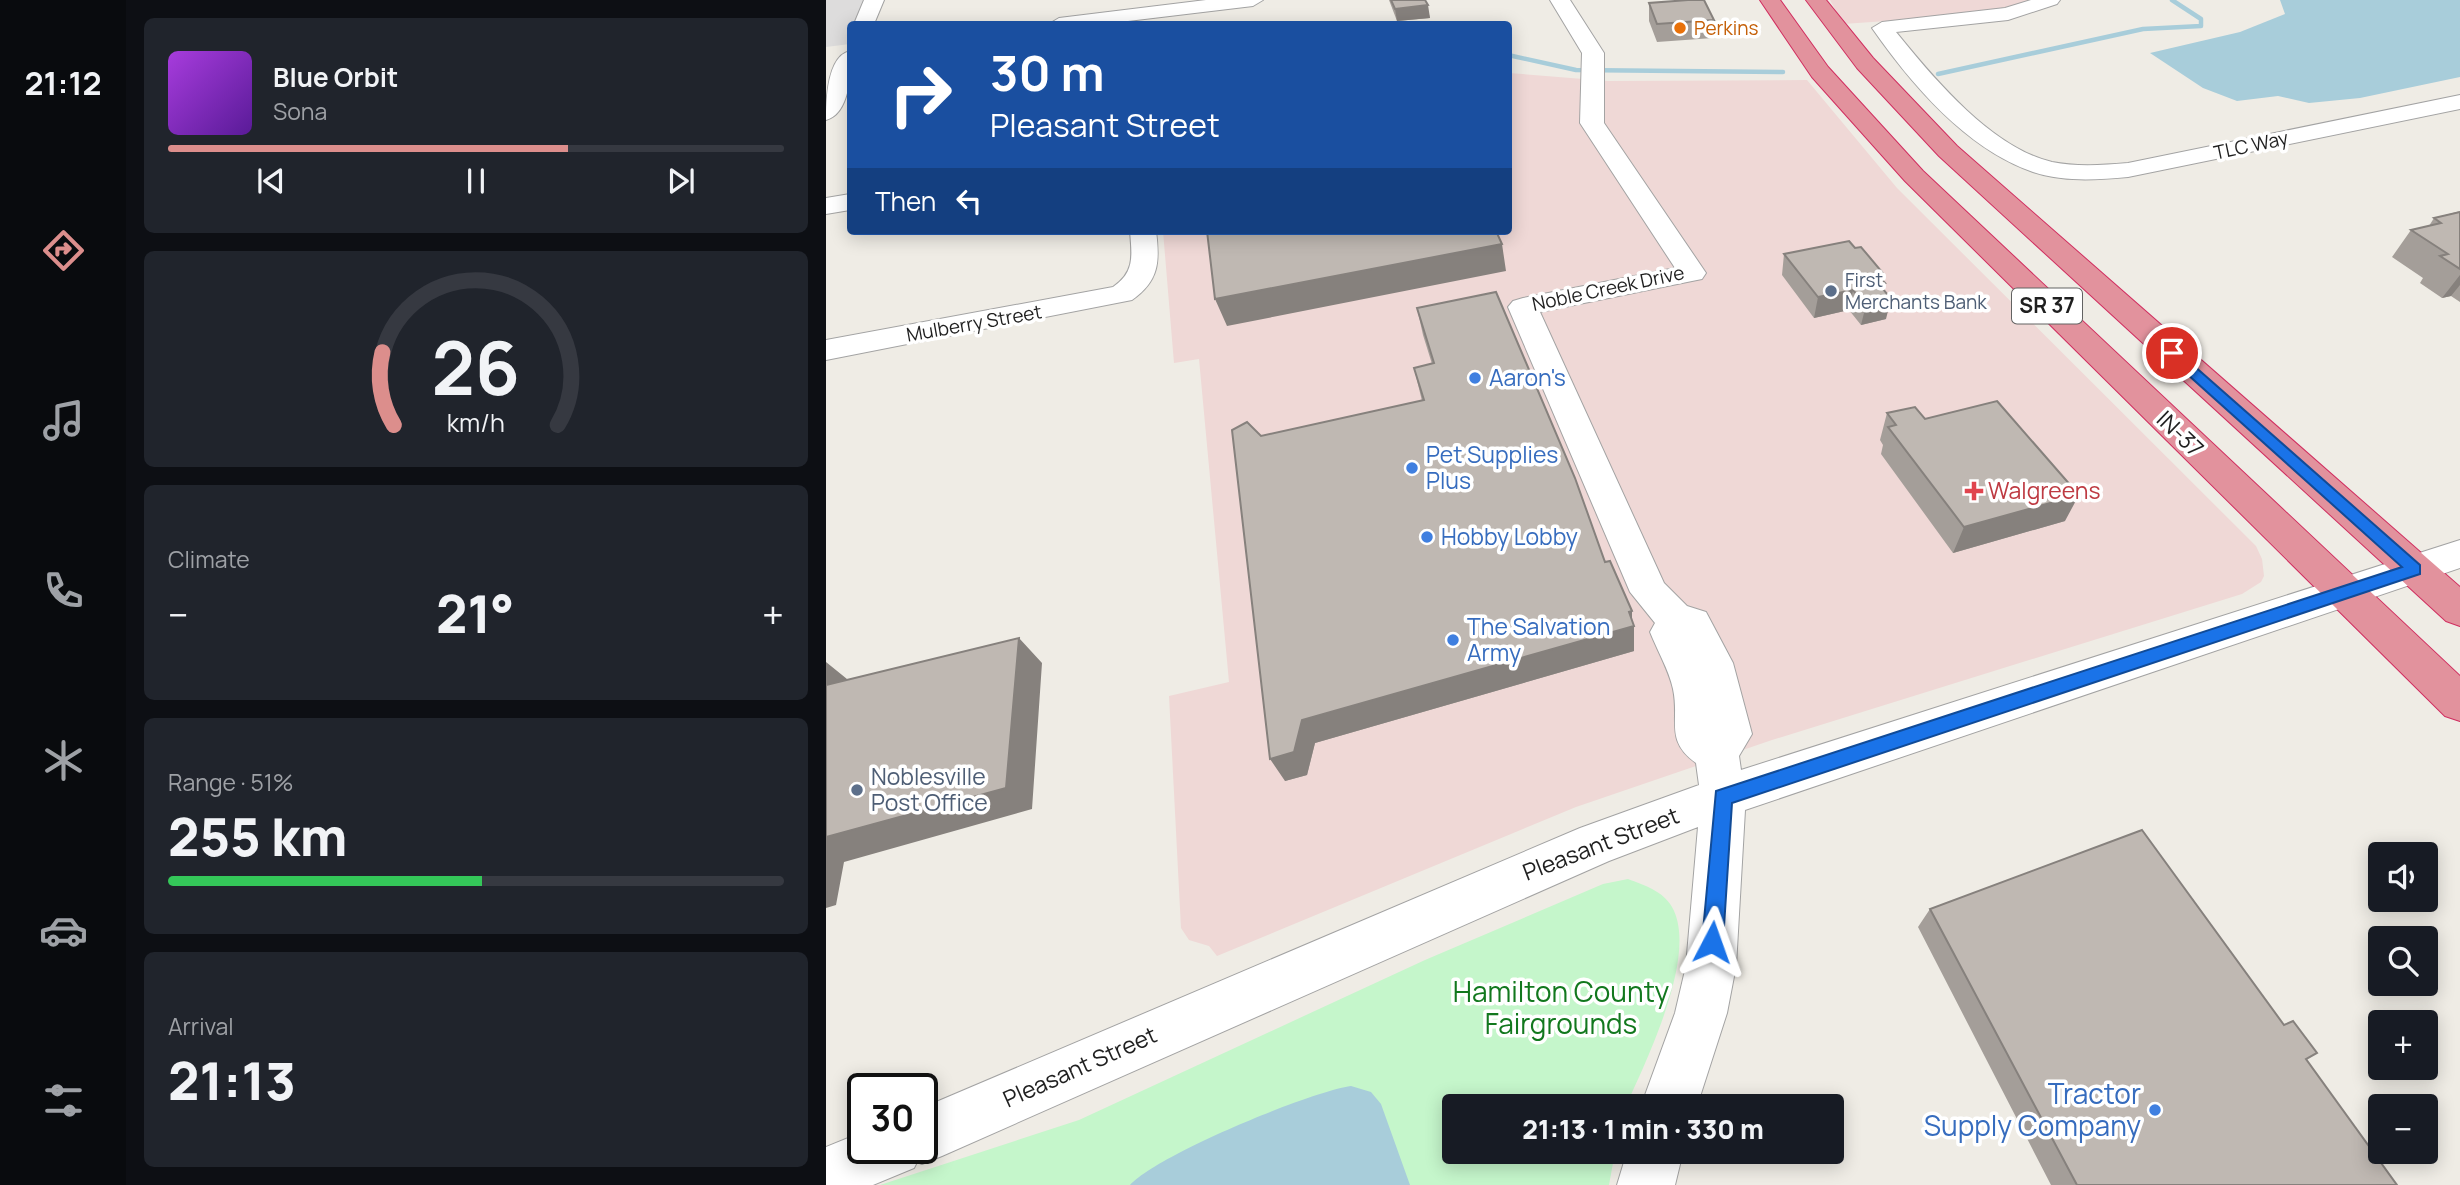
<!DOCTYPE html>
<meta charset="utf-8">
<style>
body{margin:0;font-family:Manrope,sans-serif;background:#20242c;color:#f1f3f6;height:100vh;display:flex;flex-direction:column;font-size:26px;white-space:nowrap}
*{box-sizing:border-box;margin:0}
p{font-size:23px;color:#9ea1a6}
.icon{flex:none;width:38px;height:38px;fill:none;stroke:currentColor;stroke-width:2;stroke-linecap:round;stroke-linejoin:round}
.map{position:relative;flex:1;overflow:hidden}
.drawer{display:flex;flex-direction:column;gap:18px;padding:18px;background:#0d0f14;width:700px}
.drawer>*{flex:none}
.top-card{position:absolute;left:21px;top:21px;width:665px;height:214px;border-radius:7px;box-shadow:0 4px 18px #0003;background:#1a4fa0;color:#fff;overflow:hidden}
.tools{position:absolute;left:1542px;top:842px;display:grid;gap:14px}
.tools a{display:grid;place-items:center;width:70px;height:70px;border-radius:7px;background:#171b24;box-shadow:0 4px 18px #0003;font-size:35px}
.speed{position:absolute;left:21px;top:1073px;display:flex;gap:14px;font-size:35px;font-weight:700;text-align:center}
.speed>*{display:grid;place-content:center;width:91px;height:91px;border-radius:50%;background:#171b24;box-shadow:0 4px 18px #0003;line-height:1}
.speed .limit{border:4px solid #111;border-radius:10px;background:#fff;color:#111}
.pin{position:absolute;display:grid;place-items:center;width:60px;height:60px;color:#fff;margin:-30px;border:4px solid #fff;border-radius:50%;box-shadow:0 2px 7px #0007}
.me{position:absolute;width:77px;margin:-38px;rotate:4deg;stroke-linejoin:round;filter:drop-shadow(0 0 5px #0008)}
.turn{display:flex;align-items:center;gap:24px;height:147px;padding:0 28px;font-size:32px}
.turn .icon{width:91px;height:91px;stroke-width:2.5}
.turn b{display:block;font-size:49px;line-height:60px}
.then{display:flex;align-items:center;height:66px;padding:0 28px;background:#0003;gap:14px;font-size:26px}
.big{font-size:52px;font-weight:800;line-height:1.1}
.drawer .tile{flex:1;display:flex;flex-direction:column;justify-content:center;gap:10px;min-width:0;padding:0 24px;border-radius:10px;background:#20242c}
.drawer .dial{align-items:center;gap:0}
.dial svg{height:182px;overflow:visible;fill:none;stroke:#363941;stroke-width:7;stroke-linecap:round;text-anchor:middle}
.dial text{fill:#f1f3f6;stroke:none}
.song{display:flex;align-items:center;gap:21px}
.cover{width:84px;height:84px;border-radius:10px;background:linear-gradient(135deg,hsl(280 70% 55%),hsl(270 70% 35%))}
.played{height:7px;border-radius:4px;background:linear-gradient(90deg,#dc8e8c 65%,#363941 65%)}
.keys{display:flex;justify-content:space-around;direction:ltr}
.heat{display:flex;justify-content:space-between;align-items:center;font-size:38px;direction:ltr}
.charge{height:10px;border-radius:5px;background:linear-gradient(90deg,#34c759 51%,#363941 0)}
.trip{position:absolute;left:616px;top:1094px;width:402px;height:70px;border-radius:7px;background:#171b24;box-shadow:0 4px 18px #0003;font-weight:800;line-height:70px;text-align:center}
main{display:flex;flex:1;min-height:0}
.dock{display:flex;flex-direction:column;width:126px;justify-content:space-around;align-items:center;background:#090b0e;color:#9ea1a6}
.dock .icon{width:49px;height:49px}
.dock .on{color:#dc8e8c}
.dock b{font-size:32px;color:#f1f3f6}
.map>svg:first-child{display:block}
.residential{fill:#dddcdc}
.commercial{fill:#efd8d6}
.park{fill:#c5f6cb}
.water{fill:#a8cdda}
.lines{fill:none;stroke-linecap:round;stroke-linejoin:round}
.stream{stroke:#a8cdda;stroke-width:4.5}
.minor-casing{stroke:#a3a3a3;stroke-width:2}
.highway-casing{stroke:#d12e60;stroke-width:2}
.minor{fill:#fff;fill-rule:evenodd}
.highway{fill:#e2929d;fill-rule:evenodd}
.wall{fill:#a49e99}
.shaded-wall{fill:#86817d}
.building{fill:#bfb8b2;stroke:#86817d;stroke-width:2}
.route{fill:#1a73e8;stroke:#114b97;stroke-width:2}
.food-dot{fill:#e8710a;stroke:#fff;stroke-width:2.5}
.service-dot{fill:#5c6f8a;stroke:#fff;stroke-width:2.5}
.shop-dot{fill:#3f7fe0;stroke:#fff;stroke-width:2.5}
.health-dot{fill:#e0444e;stroke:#fff;stroke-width:2.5}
.labels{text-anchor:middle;stroke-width:7;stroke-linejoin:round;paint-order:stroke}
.far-food-label{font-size:19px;fill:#c56008;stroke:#fff;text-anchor:start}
.far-street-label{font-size:19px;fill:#1f1f1f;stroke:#fff}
.far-service-label{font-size:19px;fill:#4e5e75;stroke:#fff;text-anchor:start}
.shield{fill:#fff;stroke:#626262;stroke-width:2}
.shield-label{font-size:21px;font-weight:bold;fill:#1f1f1f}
.shop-label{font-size:23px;fill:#366cbe;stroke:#fff;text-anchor:start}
.street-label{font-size:23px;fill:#1f1f1f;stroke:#fff}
.health-label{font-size:23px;fill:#be3a42;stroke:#fff;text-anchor:start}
.service-label{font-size:23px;fill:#4e5e75;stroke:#fff;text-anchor:start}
.near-park-label{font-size:28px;fill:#12781e;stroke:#fff}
.near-shop-label{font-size:28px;fill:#366cbe;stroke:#fff;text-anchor:end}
</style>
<main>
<nav class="dock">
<b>21:12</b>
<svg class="icon on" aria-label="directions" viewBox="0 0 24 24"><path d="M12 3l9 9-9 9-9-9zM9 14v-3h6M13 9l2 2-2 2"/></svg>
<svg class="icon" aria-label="music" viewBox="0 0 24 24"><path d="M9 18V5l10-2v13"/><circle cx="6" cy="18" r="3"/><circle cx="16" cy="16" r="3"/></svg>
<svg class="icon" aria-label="phone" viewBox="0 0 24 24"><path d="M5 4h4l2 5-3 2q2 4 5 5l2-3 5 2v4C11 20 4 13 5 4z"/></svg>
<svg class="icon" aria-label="climate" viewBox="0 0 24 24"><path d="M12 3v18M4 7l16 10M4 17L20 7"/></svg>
<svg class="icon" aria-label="car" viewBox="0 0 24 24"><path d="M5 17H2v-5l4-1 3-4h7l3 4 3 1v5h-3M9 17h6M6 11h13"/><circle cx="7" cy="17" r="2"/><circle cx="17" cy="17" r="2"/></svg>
<svg class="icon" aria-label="filters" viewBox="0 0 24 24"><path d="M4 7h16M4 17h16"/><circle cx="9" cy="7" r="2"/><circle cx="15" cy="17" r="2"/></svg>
</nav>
<section class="drawer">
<div class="tile">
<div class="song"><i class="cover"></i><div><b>Blue Orbit</b><p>Sona</p></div></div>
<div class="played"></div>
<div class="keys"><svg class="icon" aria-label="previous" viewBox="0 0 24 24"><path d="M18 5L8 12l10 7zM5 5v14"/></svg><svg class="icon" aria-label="pause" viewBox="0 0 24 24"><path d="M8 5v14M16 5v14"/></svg><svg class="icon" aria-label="next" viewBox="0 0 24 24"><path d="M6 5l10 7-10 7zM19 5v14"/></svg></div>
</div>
<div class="tile dial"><svg viewBox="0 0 100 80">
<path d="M14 69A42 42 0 1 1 86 69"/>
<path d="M14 69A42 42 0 0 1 9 37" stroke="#dc8e8c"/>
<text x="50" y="56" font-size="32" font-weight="700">26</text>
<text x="50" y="72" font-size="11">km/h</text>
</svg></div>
<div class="tile"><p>Climate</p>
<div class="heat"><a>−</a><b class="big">21°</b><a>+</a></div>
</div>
<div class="tile"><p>Range · 51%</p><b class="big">255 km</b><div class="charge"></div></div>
<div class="tile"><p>Arrival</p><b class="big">21:13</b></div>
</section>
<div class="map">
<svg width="1634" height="1185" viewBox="0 0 1634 1185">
<rect width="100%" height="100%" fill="#efece5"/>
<path class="residential" d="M0 0H42L33 24H24V44L0 47Z"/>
<path class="commercial" d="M1004 0H1206L1191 6 1133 16 1017 24Z
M683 73 782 81 981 80 1071 188 1430 546 1436 559 1438 576 1435 582 1416 594 946 740 750 807 391 956 383 946 363 940 355 928 343 696 403 682 373 359 348 363 337 231H682Z"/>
<path class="park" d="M802 879C818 885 837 891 846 907 873 954 820 1061 800 1106H628V1152H789L783 1185H54L253 1120 599 960 777 884Z"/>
<path class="water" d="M1454 0H1634V77L1534 98 1483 103 1452 96 1411 101 1377 88 1324 53 1414 32 1459 14Z
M525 1086 545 1092 555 1104 584 1185H304C331 1155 483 1092 525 1086Z"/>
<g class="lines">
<path class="stream" d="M682 55 750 70 957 72
M1112 74 1317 29 1375 26V19L1346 0"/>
<g class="minor-casing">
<path id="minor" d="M38 0H58L48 24H28Z
M380 0H437L427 6 277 24H223L233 18Z
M724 0H744L778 53V123L880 273 876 279 866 281 714 312 838 583 861 606 880 612 907 663 926 734 913 756 915 770 1634 540V568L919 810 910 966 901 1013 871 1106H815L849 1013 860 966 872 827 783 861 116 1156 96 1164 91 1162 88 1168 47 1185H0V1147L37 1132V1148H96V1108L754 828 873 785 870 763C838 740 854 721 847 689 843 670 831 650 824 632L829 623 804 592 682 307 687 301 697 298 849 268 754 123 756 53Z
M1205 0H1234L1231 4 1182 20 1070 32C1108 79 1166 148 1226 162 1251 167 1277 165 1302 163L1634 95V109L1302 177C1270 180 1237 182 1207 172 1140 149 1085 84 1046 28L1056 22 1179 8Z
M24 51C26 70 24 114 0 120 0 100 1 56 24 51Z
M24 194V210L0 214V198Z
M304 231H330C334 262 333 281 306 300L0 360V340L287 287C309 272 306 256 304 231Z
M801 1152H857L849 1185H791Z"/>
</g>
<g class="highway-casing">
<path id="highway" d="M934 0H954L1002 67 1097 171 1634 676V721L1619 716 1079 181 986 77Z
M980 0H1000L1047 58 1131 146 1634 587V626L1620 621 1113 156 1031 68Z"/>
</g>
<use href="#minor" class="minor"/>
<use href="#highway" class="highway"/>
</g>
<path class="wall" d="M563 0H599L604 18 571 21Z
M823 3 888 20 887 38 831 42 823 21Z
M1634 211V302L1625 296 1616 298 1594 283 1597 278 1566 257 1585 230 1603 226 1608 218Z
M1029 248 1055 278 1057 290 1060 319 1035 325 1023 310 988 318 956 275 958 254Z
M591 308 779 562 806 620 808 651 489 743 481 775 459 781 435 436 596 401 588 368 606 364 597 335Z
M1061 413 1099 419 1239 521 1127 553 1055 454 1057 445 1054 440Z
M1104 909 1480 1059 1571 1185H1225L1092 927Z"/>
<path class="shaded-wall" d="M602 5 604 18 571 21 569 9Z
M676 244 680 271 401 326 389 299Z
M1056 272 1053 284 1059 283 1055 301 1065 299 1060 319 1035 325 1040 305 1050 273Z
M1634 275V285L1625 296 1616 298Z
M1027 290 1023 310 988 318 992 297Z
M1253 495 1239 521 1127 553 1138 527Z
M806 611V626H808V651L489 743 481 775 459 781 444 759 476 720Z
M193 638 216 663 206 809 18 862 10 905 0 908V837Z
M0 662 21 679 14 713 0 702Z"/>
<path class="building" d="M565 0H599L602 5 569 9Z
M862 0H878L888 20 831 24 823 3Z
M1634 212V269L1614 256 1622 254 1585 230 1615 223 1608 218Z
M381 231H670L676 244 389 299Z
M1023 241 1029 248 1035 247 1056 272 1050 273 1059 283 1053 284 1065 299 1040 305 1027 290 992 297 958 254Z
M670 292 749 478 779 562 784 561 806 611 803 612 808 626 476 720 468 752 444 759 406 430 421 422 435 436 598 400 588 368 608 363 591 308Z
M1171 401 1253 495 1138 527 1062 427 1070 425 1061 413 1089 407 1099 419Z
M193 638 180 788 0 837V685Z
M1316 830 1458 1025 1467 1021 1491 1053 1480 1059 1571 1185H1251L1104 909Z"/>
<path class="route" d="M1341 350H1350L1594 565V574L906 803 897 942 893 949 886 952 879 949 876 942 890 791 1576 567 1341 356Z"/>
<circle class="food-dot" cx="854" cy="28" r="7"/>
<g class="service-dot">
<circle cx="1005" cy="291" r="7"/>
<circle cx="31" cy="790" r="7"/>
</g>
<g class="shop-dot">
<circle cx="649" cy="378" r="7"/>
<circle cx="586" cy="468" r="7"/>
<circle cx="601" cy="537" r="7"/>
<circle cx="627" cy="640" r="7"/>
<circle cx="1329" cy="1110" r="7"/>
</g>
<path class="health-dot" d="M1144.5 480.5h7v7h7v7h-7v7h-7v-7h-7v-7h7z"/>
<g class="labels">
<g class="far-food-label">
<text x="868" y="35">Perkins</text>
</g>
<g class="far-street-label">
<text transform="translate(1425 145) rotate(-12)" y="7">TLC Way</text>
<text transform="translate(782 288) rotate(-12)" y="7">Noble Creek Drive</text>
<text transform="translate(148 323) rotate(-10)" y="7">Mulberry Street</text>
</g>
<g class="far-service-label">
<text x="1019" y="287">First<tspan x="1019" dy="22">Merchants Bank</tspan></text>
</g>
<rect class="shield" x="1186" y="288.5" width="70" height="35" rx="5"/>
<g class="shield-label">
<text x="1221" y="313">SR 37</text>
</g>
<g class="shop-label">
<text x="663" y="386">Aaron's</text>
<text x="600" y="463">Pet Supplies<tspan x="600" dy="26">Plus</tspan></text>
<text x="615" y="545">Hobby Lobby</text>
<text x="641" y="635">The Salvation<tspan x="641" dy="26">Army</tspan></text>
</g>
<g class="street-label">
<text transform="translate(1354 434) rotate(44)" y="8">IN-37</text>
<text transform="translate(775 844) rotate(-21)" y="8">Pleasant Street</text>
<text transform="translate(254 1067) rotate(-24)" y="8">Pleasant Street</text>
</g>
<g class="health-label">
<text x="1162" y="499">Walgreens</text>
</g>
<g class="service-label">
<text x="45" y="785">Noblesville<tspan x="45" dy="26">Post Office</tspan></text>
</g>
<g class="near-park-label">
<text x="735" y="1002">Hamilton County<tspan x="735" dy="32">Fairgrounds</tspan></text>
</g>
<g class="near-shop-label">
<text x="1315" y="1104">Tractor<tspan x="1315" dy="32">Supply Company</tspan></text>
</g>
</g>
</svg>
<div class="tools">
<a><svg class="icon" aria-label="sound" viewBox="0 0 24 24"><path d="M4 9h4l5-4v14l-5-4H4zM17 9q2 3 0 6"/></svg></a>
<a><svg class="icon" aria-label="search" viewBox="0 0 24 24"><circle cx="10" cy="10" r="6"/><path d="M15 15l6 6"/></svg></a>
<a>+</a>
<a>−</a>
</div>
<div class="speed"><div class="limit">30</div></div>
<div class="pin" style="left:1346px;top:353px;background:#d93025"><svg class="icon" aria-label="arrive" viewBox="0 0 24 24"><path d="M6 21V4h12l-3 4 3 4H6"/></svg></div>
<svg class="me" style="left:886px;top:942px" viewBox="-20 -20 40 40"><path d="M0-17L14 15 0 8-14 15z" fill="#1a73e8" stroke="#fff" stroke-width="4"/></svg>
<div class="trip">21:13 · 1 min · 330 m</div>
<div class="top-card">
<div class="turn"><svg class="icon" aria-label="right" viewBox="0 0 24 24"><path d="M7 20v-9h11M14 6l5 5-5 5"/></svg><div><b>30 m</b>Pleasant Street</div></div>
<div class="then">Then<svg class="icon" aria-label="left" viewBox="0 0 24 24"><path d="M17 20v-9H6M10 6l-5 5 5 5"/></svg></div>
</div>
</div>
</main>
